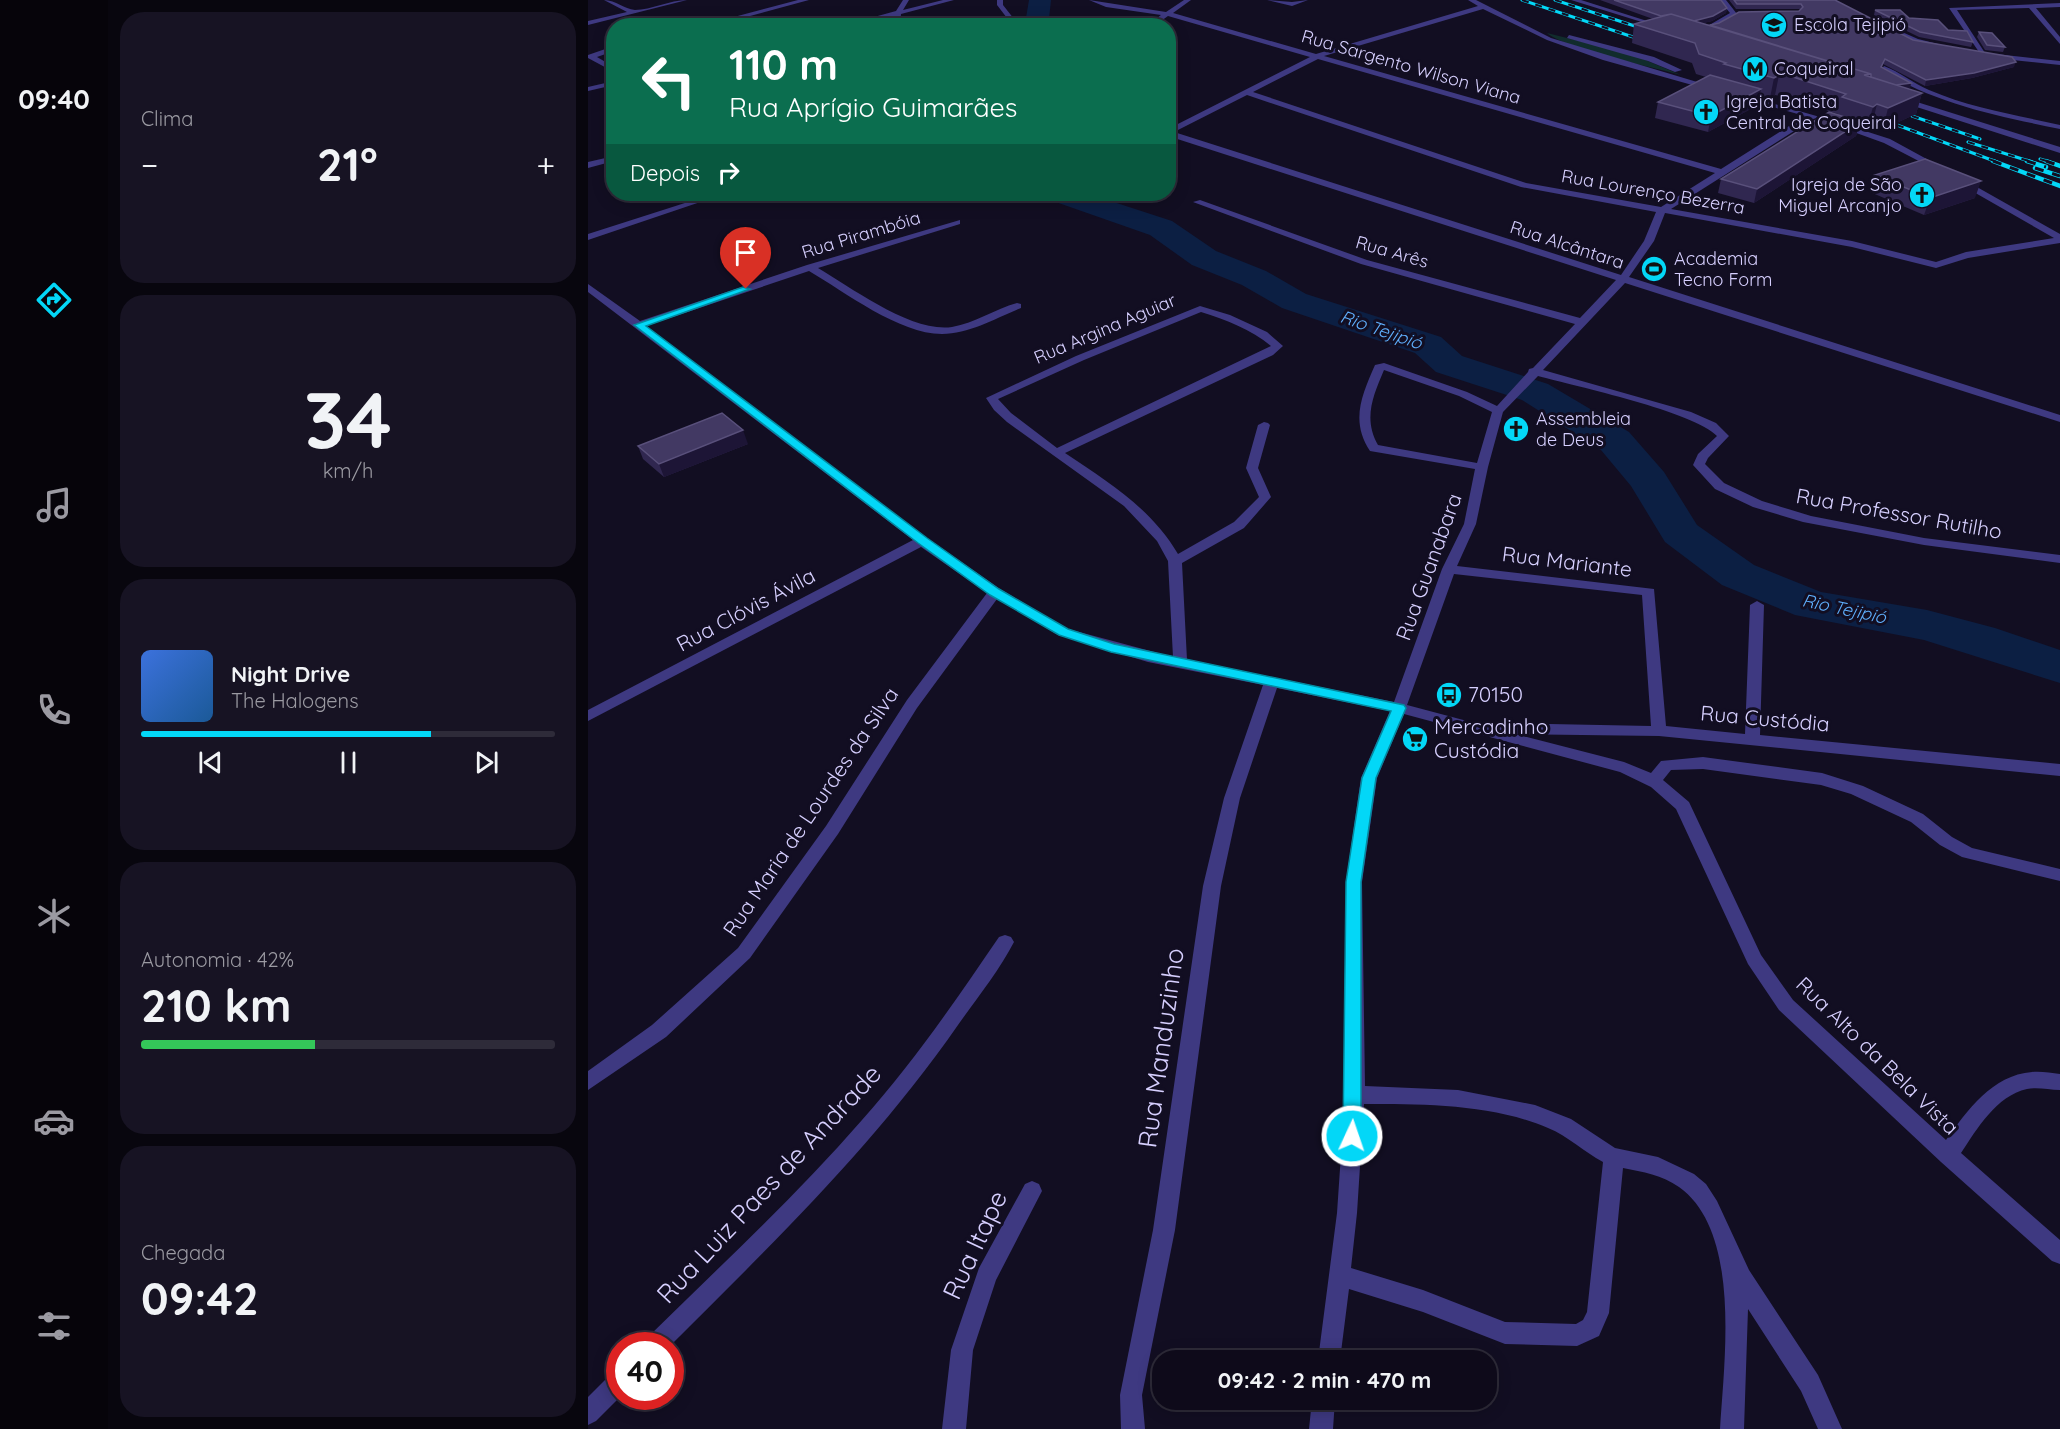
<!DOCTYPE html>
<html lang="pt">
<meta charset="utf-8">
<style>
body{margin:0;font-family:Quicksand,sans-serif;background:#171323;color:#f1f3f6;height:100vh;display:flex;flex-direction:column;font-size:22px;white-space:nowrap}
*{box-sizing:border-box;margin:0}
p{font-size:20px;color:#9b9aa2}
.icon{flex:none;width:33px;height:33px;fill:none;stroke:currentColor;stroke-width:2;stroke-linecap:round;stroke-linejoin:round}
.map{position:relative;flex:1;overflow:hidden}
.panel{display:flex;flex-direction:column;gap:12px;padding:12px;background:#08060e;width:480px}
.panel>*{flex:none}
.guide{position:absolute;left:18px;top:18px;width:570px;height:183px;border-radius:24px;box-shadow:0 3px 15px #0003,0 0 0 2px #2e2b39;background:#0b6e4f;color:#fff;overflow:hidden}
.speed{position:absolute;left:18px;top:1332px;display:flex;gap:12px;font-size:30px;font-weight:700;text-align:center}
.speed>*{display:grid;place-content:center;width:78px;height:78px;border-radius:50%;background:#0e0a1a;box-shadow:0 3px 15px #0003,0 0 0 2px #2e2b39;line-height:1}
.speed .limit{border:9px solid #d22;background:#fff;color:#111}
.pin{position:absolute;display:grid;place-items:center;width:51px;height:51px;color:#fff;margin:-62px -26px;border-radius:50% 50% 50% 0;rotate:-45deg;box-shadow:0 0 6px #0007}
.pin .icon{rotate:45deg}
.me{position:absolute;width:66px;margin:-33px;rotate:3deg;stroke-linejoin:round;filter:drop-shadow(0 0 4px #0008)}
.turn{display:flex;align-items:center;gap:21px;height:126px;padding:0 24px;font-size:27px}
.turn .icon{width:78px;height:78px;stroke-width:2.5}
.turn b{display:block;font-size:42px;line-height:51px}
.then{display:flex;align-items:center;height:57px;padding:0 24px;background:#0003;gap:12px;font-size:22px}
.big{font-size:45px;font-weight:700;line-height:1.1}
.panel .card{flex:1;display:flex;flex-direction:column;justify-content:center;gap:9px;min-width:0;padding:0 21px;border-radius:24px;background:#171323}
.panel .dial{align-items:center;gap:0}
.dial b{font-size:78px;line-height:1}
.song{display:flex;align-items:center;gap:18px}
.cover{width:72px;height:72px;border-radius:9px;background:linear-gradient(135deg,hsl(220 70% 55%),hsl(210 70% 35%))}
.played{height:6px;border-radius:3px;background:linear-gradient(90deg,#03d7f7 70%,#2e2b39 70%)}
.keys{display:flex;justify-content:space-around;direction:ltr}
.heat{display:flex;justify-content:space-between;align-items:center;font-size:33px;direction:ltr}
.charge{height:9px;border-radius:4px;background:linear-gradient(90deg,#34c759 42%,#2e2b39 0)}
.trip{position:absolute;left:564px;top:1350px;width:345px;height:60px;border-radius:24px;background:#0e0a1a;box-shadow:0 3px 15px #0003,0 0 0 2px #2e2b39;font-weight:700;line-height:60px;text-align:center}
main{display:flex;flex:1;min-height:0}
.dock{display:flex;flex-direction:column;width:108px;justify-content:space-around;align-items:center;background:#06040a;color:#9b9aa2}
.dock .icon{width:42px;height:42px}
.dock .active{color:#03d7f7}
.dock b{font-size:27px;color:#f1f3f6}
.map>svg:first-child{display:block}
.green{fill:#112c2c}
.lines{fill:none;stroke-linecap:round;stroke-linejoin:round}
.river{fill:#0c1f43;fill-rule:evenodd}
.minor{fill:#3e3981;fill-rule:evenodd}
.rail-far1-casing{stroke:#03d7f7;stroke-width:3}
.rail-casing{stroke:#03d7f7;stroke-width:4.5}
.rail-far1{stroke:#120e22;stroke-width:2;stroke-dasharray:7;stroke-linecap:butt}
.rail{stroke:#120e22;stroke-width:3;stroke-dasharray:9;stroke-linecap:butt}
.wall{fill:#302750}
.shaded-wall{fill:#1d1536}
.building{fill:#423963;stroke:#59507b;stroke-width:1.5}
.route{fill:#03d7f7;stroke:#028ca1;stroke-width:1.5}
.labels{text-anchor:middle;stroke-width:6;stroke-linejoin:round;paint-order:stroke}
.far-poi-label{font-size:18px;fill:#d6cffe;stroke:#120e22;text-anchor:start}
.far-street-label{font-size:18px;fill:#d6cffe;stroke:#120e22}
.far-water-label{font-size:18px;font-style:italic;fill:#5faffd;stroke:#120e22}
.street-label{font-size:21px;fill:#d6cffe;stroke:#120e22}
.poi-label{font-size:21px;fill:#d6cffe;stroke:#120e22;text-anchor:start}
.near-street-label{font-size:26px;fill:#d6cffe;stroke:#120e22}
</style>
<main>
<nav class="dock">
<b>09:40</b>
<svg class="icon active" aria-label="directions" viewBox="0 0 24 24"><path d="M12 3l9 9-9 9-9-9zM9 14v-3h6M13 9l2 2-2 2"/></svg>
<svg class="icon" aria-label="music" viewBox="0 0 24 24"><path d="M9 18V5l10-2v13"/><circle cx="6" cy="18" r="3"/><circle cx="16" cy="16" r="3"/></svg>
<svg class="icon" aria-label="phone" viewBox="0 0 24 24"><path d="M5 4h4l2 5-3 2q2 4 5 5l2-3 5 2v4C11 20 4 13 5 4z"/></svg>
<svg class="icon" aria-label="climate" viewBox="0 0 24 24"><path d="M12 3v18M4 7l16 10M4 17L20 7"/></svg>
<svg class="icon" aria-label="car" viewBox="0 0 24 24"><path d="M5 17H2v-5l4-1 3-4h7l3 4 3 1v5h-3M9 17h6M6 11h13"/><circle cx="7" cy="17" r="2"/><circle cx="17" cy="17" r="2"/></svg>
<svg class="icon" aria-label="filters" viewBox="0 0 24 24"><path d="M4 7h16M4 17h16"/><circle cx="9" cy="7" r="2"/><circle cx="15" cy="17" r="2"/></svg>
</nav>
<section class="panel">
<div class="card"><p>Clima</p>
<div class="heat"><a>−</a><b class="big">21°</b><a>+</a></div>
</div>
<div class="card dial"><b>34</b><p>km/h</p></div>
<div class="card">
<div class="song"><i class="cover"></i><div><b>Night Drive</b><p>The Halogens</p></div></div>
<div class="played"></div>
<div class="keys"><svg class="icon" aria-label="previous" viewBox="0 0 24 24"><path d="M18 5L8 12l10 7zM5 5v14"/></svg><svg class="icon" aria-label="pause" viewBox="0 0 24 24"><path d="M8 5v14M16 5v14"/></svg><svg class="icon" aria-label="next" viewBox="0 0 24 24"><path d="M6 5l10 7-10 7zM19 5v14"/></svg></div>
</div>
<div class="card"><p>Autonomia · 42%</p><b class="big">210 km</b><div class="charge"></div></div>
<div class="card"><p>Chegada</p><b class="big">09:42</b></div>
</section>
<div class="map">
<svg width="1472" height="1429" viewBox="0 0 1472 1429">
<rect width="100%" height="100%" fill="#120e22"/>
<path class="green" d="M959 33 1043 54 1093 75C1068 68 975 48 959 33Z"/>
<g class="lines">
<path class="river" d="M441 0H463L461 19 456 26H432L438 18Z
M458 194H501L584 221 628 251 678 271 718 294 853 337 874 356 960 384 1041 432 1076 472 1109 525 1166 565 1233 592 1339 610 1407 628 1472 650V683L1336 640 1207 615 1134 585 1077 542 1043 486 1013 450 934 400 848 372 827 353 694 308 654 285 604 265 562 235 462 200Z"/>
<path class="minor" d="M16 0C28 0 36 9 47 10 63 10 82 0 99 0L0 25V21L39 12Z
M210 0H221L125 26H112Z
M315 0H321L315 10 355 0H366L313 14 312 26H306V16L267 26H253L308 11Z
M409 0H415V5L426 19 407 26H394L419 18 409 5Z
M501 0 578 12 596 0H603L585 13 728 54 890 6 880 0H888L963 38 1129 88 1122 90 1015 60 959 40 895 9 736 56 1133 169 1217 116 1148 97V93L1232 117 1225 119 1083 209 1264 241 1348 262 1378 252 1466 238 1370 183 1369 181 1373 178 1472 234V243L1380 258 1348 268 1264 247 1077 213 1066 241 1041 277 1472 415V422L1037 283 955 370 1103 412 1128 423 1141 436 1120 458 1117 464 1136 483 1174 501 1223 516 1336 538 1472 555V563L1336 545 1215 522 1165 507 1127 489 1105 465 1110 454 1129 436C1107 412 987 386 950 376L915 412 900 467 888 524 869 566 1066 589 1078 726 1157 734 1162 605 1169 601 1176 605 1172 735 1472 764V776L1071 736 927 734 1036 762 1063 773 1073 761 1115 757 1234 773 1275 786 1335 814 1364 837 1384 848 1472 869V881L1374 857 1352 845 1323 822 1263 794 1233 785 1115 769 1083 770 1075 780 1101 802 1173 955 1205 1000 1358 1140C1379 1111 1404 1075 1444 1072 1453 1071 1463 1073 1472 1074V1090C1461 1090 1450 1087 1439 1089 1408 1096 1389 1129 1373 1153L1472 1240V1264L1464 1261 1353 1162 1191 1010 1160 964 1088 809 1063 787 1032 772 816 714 789 778 774 882 777 1086 870 1090 947 1105 983 1119 1027 1148 1070 1157 1106 1174 1118 1184 1129 1201 1161 1270 1230 1375 1254 1429H1230L1213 1391 1160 1309 1156 1429H1132C1136 1361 1154 1232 1091 1187 1074 1175 1055 1172 1035 1168L1021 1313 1011 1336 989 1346 917 1344 835 1312 761 1289 752 1360H730L749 1213 757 1095 758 882 773 778 802 711 689 688 652 798 633 886 587 1230 554 1395 557 1429H533L532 1395 565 1230 615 886 636 798 675 685 560 662 470 635 409 599 329 708 250 834 162 958 78 1037 0 1090V1071L64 1025 150 948 238 826 319 700 399 593 333 547 0 721V710L325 540 0 292V284L52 321 219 265 372 220V224L230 268C264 288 324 333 364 327 387 323 407 309 429 303L433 304V308C408 318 381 334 354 334 311 334 257 292 221 271L58 326 339 538 412 589 480 629 585 657 580 561 569 541 536 506 419 422 406 410 398 398 488 356 612 306 642 315 679 332 695 346 685 355 477 453C520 482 563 508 590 554L646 522 671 497 658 468 670 425 676 422 680 423 682 425 670 468 683 497 656 528 594 563 599 660 806 702 854 569 876 524 887 469 782 451C762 421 774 395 787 365L796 363 879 392 909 406 940 372 941 369 945 368 987 324 773 264 605 202 612 200 779 260 992 318 1028 280 580 136V129L722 57 580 16 566 26H558L573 15 518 7ZM730 59 1127 173 1073 207 938 183 665 92ZM659 95 933 187 1068 212 1056 241 1033 275 586 132ZM613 312C638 320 663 329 683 346L469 448 423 413 410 399 496 360ZM796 370 871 396 904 412 889 463 790 445C775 419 785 396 796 370ZM866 574 1054 595 1063 726 904 723 898 726 819 705ZM776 1104C836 1104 904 1104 960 1128 980 1136 996 1152 1015 1162L999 1312 995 1320 988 1324 917 1322 835 1290 763 1268 769 1213Z
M679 0 704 2 720 0 704 6Z
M983 0H993L1078 27 1073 28Z
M1131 0H1138L1149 14 1122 29H1118V27L1142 13Z
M1472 3V7L1448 8 1472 37V44L1441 8 1369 10 1397 53 1393 55 1361 8Z
M1298 25 1330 39 1350 44 1346 46 1325 43 1296 28Z
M981 35 1066 57 1094 70 1087 72 1060 61 979 38Z
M26 46V51L9 57 26 67V72L0 58V55Z
M1408 54 1472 61V65L1405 58Z
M1296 66C1312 72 1325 83 1341 90 1383 108 1428 115 1472 125V129C1409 116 1348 104 1293 70Z
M26 81V85L0 91V87Z
M1313 97 1472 147V153L1310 101Z
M1249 122 1302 139 1357 169 1350 171 1296 143 1249 126Z
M26 156V161L0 168V162Z
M125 194H136L0 240V234Z
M417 935 423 937 426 942C411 971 389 998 370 1025 285 1147 187 1241 82 1346H56L59 1338C132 1266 207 1197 274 1120 325 1063 368 1000 411 937Z
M444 1181 451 1184 454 1191 408 1280 385 1350 378 1429H354L363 1350 391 1268 437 1184Z
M32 1370 33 1396 8 1421 0 1425V1397L24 1373Z
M724 1400H747L745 1429H721Z"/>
<g class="rail-far1-casing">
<path id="rail-far1" d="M934 0 1054 40
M967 0 1062 31
M1324 116 1392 139
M1309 125 1409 162
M1380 142 1444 162
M1452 159 1462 162"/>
</g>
<g class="rail-casing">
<path id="rail" d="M1405 161 1472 186
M1439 161 1458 167
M1458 161 1472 166
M1447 168 1472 176"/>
</g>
<use href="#rail-far1" class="rail-far1"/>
<use href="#rail" class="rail"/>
</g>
<path class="wall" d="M1012 0H1133L1139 8 1138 13 1124 21 1115 23 1122 25 1211 11 1213 10 1212 9H1148L1141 0H1247L1325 40 1426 67 1384 78 1337 86 1295 64 1294 67 1323 83 1322 88H1318L1334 93 1328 114 1295 129 1284 125 1279 128 1271 125 1268 136 1166 203 1130 193 1133 179 1250 114 1197 97 1187 95 1182 98 1172 96 1170 105 1120 132 1067 118 1070 102 1118 77 1108 74 1104 63 1044 43 1046 24 1065 19Z
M1287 10 1321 18 1360 30 1385 42 1383 47 1331 37 1286 15Z
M1391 32 1417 47 1415 52 1397 50 1389 37Z
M1287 175 1387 198 1336 215 1282 192Z
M160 444 76 477 55 459 50 446Z"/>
<path class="shaded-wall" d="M1139 8 1138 13 1124 21 1093 29 1094 24Z
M1428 62 1426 67 1384 78 1337 86 1338 80Z
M1191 75 1187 95 1182 98 1186 78Z
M1323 83 1322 88 1298 91 1300 86Z
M1173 89 1170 105 1120 132 1123 116Z
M1334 93 1328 114 1295 129 1300 108Z
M1289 104 1284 125 1279 128 1285 107Z
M1272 122 1268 136 1166 203 1169 189Z
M1393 181 1387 198 1336 215 1342 198Z
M155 430 160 444 76 477 71 464Z"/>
<path class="building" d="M1026 0H1133L1139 8 1125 16 1106 21 1083 14 1073 16Z
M1146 0H1247L1325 40 1424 57 1428 62 1386 73 1338 80 1297 59 1293 67 1323 83 1308 85 1283 77V74L1122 25 1131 23 1151 12 1211 11 1215 7 1213 4H1149Z
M1287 10H1312L1321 18 1350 20 1360 30 1379 31 1385 42 1332 32Z
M1083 14 1283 74 1276 75 1334 93 1300 108 1289 104 1285 107 1254 97 1258 94 1202 76 1191 75 1186 78 1136 64 1138 63 1111 54 1107 43 1046 24Z
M1391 32 1404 33 1417 47 1399 45Z
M1122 75 1173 89 1123 116 1070 102Z
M1241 112 1272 122 1169 189 1133 179Z
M1337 159 1393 181 1342 198 1287 175Z
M134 413 155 430 71 464 50 446Z"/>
<path class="route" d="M155 287 162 289 58 326 339 538 411 589 480 629 526 644 816 705 818 708 788 778 773 882V1136L771 1142 764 1144 758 1142 755 1136 758 882 774 778 803 711 523 652 471 635 402 595 330 543 46 325Z"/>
<defs>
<g id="school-disc" transform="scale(1.35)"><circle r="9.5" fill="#03d7f7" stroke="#120e22"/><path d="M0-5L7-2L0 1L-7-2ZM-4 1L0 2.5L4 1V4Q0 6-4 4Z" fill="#111"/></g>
<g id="metro-disc" transform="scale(1.35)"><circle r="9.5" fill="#03d7f7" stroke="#120e22"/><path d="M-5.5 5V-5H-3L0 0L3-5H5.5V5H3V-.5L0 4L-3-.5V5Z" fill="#111"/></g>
<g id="church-disc" transform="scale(1.35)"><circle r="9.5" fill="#03d7f7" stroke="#120e22"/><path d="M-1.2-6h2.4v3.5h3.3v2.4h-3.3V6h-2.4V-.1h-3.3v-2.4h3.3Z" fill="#111"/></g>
<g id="stadium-disc" transform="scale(1.35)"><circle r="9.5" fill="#03d7f7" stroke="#120e22"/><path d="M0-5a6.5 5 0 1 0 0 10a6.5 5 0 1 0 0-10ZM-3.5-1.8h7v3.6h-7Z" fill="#111"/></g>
<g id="bus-disc" transform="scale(1.35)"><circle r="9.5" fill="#03d7f7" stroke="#120e22"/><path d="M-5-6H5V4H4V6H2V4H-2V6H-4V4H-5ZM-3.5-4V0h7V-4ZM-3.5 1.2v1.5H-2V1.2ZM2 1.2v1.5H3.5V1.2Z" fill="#111"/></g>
<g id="supermarket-disc" transform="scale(1.35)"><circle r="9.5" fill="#03d7f7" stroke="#120e22"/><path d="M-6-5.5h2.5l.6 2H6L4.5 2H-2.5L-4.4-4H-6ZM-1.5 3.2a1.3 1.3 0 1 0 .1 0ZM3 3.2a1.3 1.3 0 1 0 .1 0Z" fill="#111"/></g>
</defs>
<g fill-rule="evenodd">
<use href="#school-disc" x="1186" y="25"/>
<use href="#metro-disc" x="1167" y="69"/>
<use href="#church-disc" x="1118" y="112"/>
<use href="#church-disc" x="1334" y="195"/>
<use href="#stadium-disc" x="1066" y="269"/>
<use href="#church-disc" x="928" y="429"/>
<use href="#bus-disc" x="861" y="695"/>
<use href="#supermarket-disc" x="827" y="739"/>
</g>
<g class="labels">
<g class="far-poi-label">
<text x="1206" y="31">Escola Tejipió</text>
<text x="1186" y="75">Coqueiral</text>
<text x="1138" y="108">Igreja Batista<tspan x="1138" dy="21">Central de Coqueiral</tspan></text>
<text x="1314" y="191" text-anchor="end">Igreja de São<tspan x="1314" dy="21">Miguel Arcanjo</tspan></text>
<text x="1086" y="265">Academia<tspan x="1086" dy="21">Tecno Form</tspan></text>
<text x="948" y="425">Assembleia<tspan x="948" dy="21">de Deus</tspan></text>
</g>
<g class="far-street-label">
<text transform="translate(823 67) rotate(16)" y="6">Rua Sargento Wilson Viana</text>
<text transform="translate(1065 192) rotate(10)" y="6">Rua Lourenço Bezerra</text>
<text transform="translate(273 235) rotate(-17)" y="6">Rua Pirambóia</text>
<text transform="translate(979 245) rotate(18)" y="6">Rua Alcântara</text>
<text transform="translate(804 252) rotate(16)" y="6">Rua Arês</text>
<text transform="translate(517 329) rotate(-23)" y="6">Rua Argina Aguiar</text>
</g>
<g class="far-water-label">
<text transform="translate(793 330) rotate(19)" y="6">Rio Tejipió</text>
<text transform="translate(1256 609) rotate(12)" y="6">Rio Tejipió</text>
</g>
<g class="street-label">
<text transform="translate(1311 514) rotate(10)" y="7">Rua Professor Rutilho</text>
<text transform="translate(979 562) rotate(7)" y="7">Rua Mariante</text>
<text transform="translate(841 567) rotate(-70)" y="7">Rua Guanabara</text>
<text transform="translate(158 610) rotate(-28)" y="7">Rua Clóvis Ávila</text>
<text transform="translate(1177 719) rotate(5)" y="7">Rua Custódia</text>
<text transform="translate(223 812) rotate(-56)" y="7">Rua Maria de Lourdes da Silva</text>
<text transform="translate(1289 1056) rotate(44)" y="7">Rua Alto da Bela Vista</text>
</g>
<g class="poi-label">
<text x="880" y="702">70150</text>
<text x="846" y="734">Mercadinho<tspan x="846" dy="24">Custódia</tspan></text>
</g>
<g class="near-street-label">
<text transform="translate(573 1048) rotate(-82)" y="9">Rua Manduzinho</text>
<text transform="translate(181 1184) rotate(-47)" y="9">Rua Luiz Paes de Andrade</text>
<text transform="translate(387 1245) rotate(-65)" y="9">Rua Itape</text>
</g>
</g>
</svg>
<div class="speed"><div class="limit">40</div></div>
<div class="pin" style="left:158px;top:289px;background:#d93025"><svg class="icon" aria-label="arrive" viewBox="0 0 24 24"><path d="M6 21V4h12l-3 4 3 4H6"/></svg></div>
<svg class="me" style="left:764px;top:1136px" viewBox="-20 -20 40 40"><circle r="17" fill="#03d7f7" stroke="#fff" stroke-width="3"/><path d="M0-11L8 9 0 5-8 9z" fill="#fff"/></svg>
<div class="trip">09:42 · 2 min · 470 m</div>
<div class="guide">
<div class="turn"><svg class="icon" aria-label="left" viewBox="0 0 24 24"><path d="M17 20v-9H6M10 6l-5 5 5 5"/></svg><div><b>110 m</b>Rua Aprígio Guimarães</div></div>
<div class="then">Depois<svg class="icon" aria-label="right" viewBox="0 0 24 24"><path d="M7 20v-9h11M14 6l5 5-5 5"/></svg></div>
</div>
</div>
</main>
